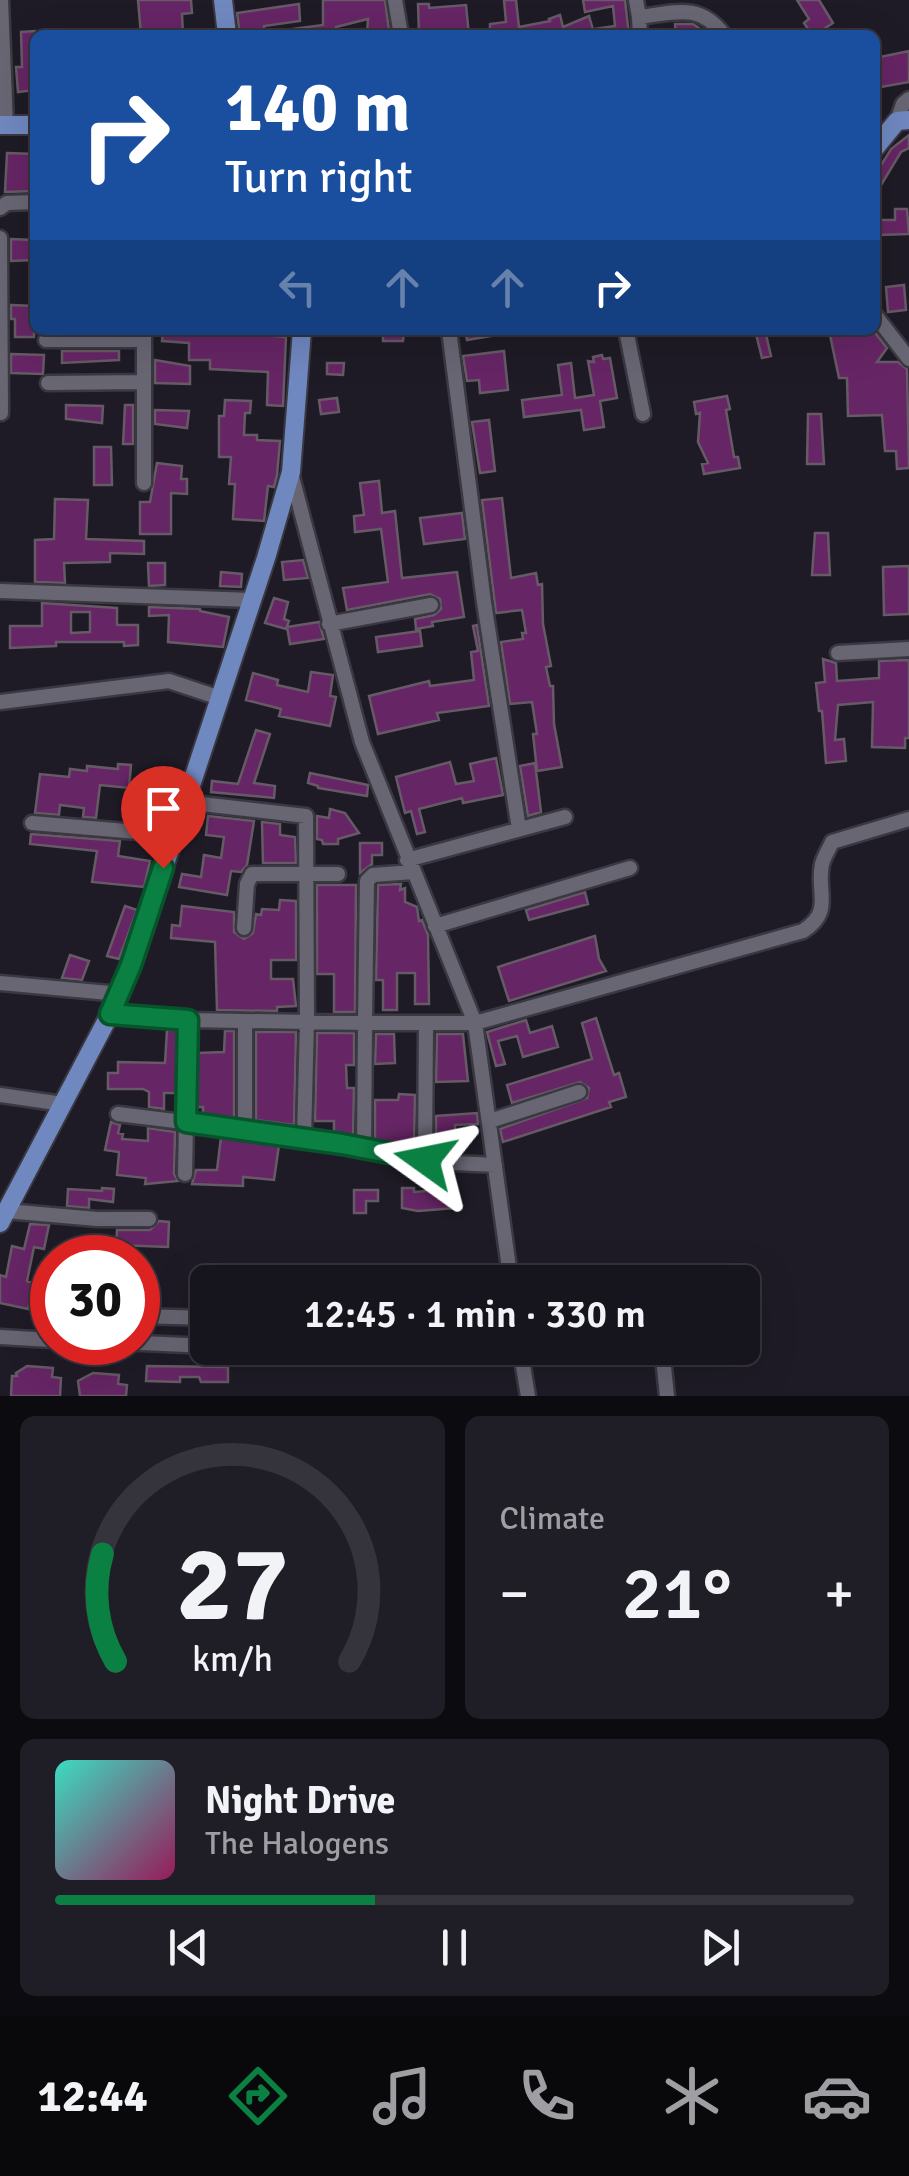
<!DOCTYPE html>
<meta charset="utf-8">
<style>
body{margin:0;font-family:Signika,sans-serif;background:#1f1d25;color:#f1f3f6;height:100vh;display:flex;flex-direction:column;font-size:38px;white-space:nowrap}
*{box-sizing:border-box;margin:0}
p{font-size:32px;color:#9e9ea3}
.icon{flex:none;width:55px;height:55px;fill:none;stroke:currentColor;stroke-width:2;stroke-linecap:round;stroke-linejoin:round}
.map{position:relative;height:1396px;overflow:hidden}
.sheet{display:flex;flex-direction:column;gap:20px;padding:20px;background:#0c0b0f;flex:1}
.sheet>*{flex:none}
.guide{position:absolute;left:30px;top:30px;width:850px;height:305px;border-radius:15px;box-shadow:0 10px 40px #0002,0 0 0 2px #35333b;background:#1a4fa0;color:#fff;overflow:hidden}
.speed{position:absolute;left:30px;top:1235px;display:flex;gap:20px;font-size:50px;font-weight:700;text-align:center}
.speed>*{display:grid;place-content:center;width:130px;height:130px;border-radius:50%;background:#16141c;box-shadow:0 10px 40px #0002,0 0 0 2px #35333b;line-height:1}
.speed .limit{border:15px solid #d22;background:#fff;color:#111}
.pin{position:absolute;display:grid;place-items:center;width:85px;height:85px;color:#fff;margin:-102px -42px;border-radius:50% 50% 50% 0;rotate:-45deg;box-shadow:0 0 10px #0007}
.pin .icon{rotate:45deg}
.me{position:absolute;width:110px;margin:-55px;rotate:282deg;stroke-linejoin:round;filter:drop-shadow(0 0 8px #0008)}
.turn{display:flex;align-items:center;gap:35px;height:210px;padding:0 30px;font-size:45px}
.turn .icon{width:130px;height:130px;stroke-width:2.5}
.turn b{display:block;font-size:70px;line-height:85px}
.lanes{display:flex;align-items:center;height:95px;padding:0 30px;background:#0003;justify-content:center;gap:50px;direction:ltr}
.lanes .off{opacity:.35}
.big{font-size:75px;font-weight:600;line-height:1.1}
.sheet .card{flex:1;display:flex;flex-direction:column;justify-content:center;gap:15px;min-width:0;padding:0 35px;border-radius:15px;background:#1f1d25}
.sheet .dial{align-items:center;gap:0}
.dial svg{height:260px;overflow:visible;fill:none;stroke:#35333b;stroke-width:7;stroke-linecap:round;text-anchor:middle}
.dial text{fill:#f1f3f6;stroke:none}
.song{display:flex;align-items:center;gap:30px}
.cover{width:120px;height:120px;border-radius:15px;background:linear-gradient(135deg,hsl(170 70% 55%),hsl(330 70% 35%))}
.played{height:10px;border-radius:5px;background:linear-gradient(90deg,#0b8043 40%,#35333b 40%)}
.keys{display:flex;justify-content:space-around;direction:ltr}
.heat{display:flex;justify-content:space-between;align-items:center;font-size:55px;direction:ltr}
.sheet .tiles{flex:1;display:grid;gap:20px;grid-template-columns:1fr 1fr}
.card:last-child{grid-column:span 2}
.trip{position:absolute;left:190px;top:1265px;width:570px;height:100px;border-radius:15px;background:#16141c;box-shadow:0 10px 40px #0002,0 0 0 2px #35333b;font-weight:600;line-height:100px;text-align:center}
.tabs{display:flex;height:160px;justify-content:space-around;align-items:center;background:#09080b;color:#9e9ea3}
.tabs .icon{width:70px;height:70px}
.tabs .current{color:#0b8043}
.tabs b{font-size:45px;color:#f1f3f6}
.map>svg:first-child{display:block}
.building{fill:#662565;stroke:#655a65;stroke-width:2.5;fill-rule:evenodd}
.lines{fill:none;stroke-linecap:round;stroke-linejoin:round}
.minor-casing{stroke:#3a3841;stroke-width:19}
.major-casing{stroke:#3a3841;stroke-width:22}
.minor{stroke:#696674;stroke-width:14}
.major{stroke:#7088c0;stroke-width:18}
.route-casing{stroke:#07532c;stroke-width:25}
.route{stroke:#0b8043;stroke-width:18}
</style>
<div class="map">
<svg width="909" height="1396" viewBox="0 0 909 1396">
<rect width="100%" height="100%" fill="#1e1b26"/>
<path class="building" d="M138 0H191L192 13 182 14 183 35H141Z
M323 0H385L389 30 367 33 368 19 336 27V35H292V29L323 25Z
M504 0H516L519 27 550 21 549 19 560 15 563 27 589 16 594 33V29L615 26 613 6 585 12 583 0H625L629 35H490V24L506 22Z
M797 0H819L833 23 824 29 830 35H812L804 23 809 19Z
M299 4 300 21 264 26V32L240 35 237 13Z
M418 4H429V8L466 5 469 35H419Z
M675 24H693L709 35H676Z
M35 31V90L18 92 16 67H22L21 32Z
M909 51V82L875 88V58Z
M909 135V148L901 152 875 195V175L891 149Z
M7 153 35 154V191L5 192Z
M895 209H907L909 234 880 235V220H895Z
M11 239 34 240V260L11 261Z
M904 285 906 310 888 312 886 287Z
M11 305 35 306 34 337H15V319H11Z
M163 330H207L286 337 283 406 267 405 268 372 210 369V360H189V343L162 341Z
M383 330 404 331 403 341H383Z
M465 330H497V335L467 340Z
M755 330H765L771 356 762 358Z
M873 330 887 348 877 362H898L907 369 909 468 897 469 896 451H885L882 415 848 416 847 378H839L830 335Z
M62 351H119V360L62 363Z
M504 351 508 390 480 393 479 380 467 381 463 356Z
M11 354 44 355 43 374 11 373Z
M602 355 603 359 610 358 617 398 600 401 604 427 584 430 581 410 524 417 522 400 562 395 558 365 571 363 575 398 594 395 588 361 594 362 593 357Z
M155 360 190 366V384L155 383Z
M327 363H344L343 375 327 374Z
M727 396 730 409 726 410 734 457H738L740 468 704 474 702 464 708 463 698 442 700 413 696 414 694 402Z
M337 398 339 412 321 414 319 400Z
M225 400 251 401 250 413H245L244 435H257V440L280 441 277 475 274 487 268 486 264 521 233 519 235 484H229L231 457H219V416H224Z
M66 405 103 406 102 423 66 419Z
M125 405H133V444H123Z
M155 410 189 411 187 428 155 424Z
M808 414H821L824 464H807Z
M489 420 495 471 480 473 472 422Z
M94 447H111L112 485H94Z
M157 463 182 466 181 479H187V494L171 493V534H140V502H150Z
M379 481 382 513 395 511 402 578 457 572 464 617 432 622 433 626 416 629 415 619 434 615 441 609 440 599 430 594 347 610 343 588 388 582 381 529 355 532 354 516 364 515 360 483Z
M502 498 511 578 536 573 538 585 542 584 543 624 551 666 546 667 550 686H553L554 724 562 767 537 771 533 734H537L532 702 510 704 501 642 523 639 522 633H526L522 610 496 613 482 500Z
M55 499 88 500 86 539 144 541V554L110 553V562L64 563 65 583 35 582V540L54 539Z
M462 513 465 539 424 544 420 518Z
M815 533H828L830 575H812Z
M303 560 308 578 284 580 282 562Z
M148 563H165V585L149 586Z
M909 566V614L884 615 883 567Z
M221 572 242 574 241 587 220 586Z
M274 598 288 602 284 619 289 621 286 629 265 623Z
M42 603 117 608V625H138V645L124 646V642H56V646L10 648V626H42ZM71 612H90V632L71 633Z
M149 607 200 609V611L229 617 223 647 168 642 169 615 149 616Z
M319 622 324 639 290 644 287 627Z
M477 625 489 706 437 713 439 720 378 734 369 696 429 681 430 686 474 680 471 652 478 651 473 626Z
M420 631 422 646 378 652 376 637Z
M823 659 836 663 837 681 879 678V661L909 660V738H905V748L872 747 873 702 838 705 835 740 844 739 846 761 826 763 822 711H819L816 683 825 682Z
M311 672 333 675 330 696 336 697 330 726 279 716 281 709 246 700 253 673 278 680 277 685 308 692Z
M256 730 270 734 254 783 275 786 274 798 211 792 212 781 238 784Z
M496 758 503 795 463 803 462 798 419 809 425 832 417 834 411 811 405 813 396 777 450 762 456 784 474 781 470 764Z
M535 763 541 812 528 816 520 766Z
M118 764 131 765 129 788 100 785 96 818 83 817 84 808 60 805 59 815 35 813 40 774 69 777 70 769 87 771V766L118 769Z
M310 773 368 785 367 796 318 788V786L308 783Z
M132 790 172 794 165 824 133 821Z
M330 809 345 813 359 833 338 839V844H323L322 840 317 839V816L329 818Z
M208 816 254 821 247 865 241 872 231 871 227 895 179 887 182 874 201 877 204 855 221 858 224 837 206 835Z
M262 822 280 824V835L295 837 296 863H263Z
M31 834 120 841 118 856 150 861 144 887 92 882 97 851 30 844Z
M360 843H382V855H372V864L360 873Z
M401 884 400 890 405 888V902L417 907 419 921 422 920 428 935 429 1004H415V973H397V1010H383V980H376L378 885Z
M317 885H356L355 1012H334V974H317Z
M585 892 588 904 529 920 526 910Z
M280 900 296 901V960H271V979H293L296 1006 277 1007V1011L217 1010 215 942 171 938 172 925 180 926 182 906 234 912V932L244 939 253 933 256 914 261 915 262 909 279 910Z
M125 906 137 910 119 959 107 956Z
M595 936 599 959 606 971 509 1001 498 967Z
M70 955 89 961 82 980 62 978Z
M596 1018 614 1075 619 1073 626 1097 609 1102 611 1107 503 1142 500 1129 587 1098 589 1088 580 1082 512 1103 507 1085 592 1059 582 1023Z
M526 1020 530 1033 552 1026 558 1047 523 1057 517 1036 498 1041 505 1064 496 1066 487 1032Z
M167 1030H177L176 1093H164V1109L149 1107V1092L143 1089H108V1073H118V1062L165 1063Z
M225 1031H234V1118L203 1114V1107H197L198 1053 224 1052Z
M256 1032H296L294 1125 256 1120Z
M317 1033H354V1065H346L347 1088H354L353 1136 334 1132V1121H315Z
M376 1034H394L395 1063 375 1064Z
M437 1034H463L468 1081 436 1082Z
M399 1094 415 1095 414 1147 375 1140V1100H398Z
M477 1113 478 1124 455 1125 456 1149 436 1150V1116Z
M111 1122 120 1125 118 1133 123 1134 122 1139 148 1141V1128L175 1132 174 1174 178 1181 145 1184 146 1178 117 1175 119 1152 105 1150Z
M221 1137 279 1145 274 1180 243 1177V1186L192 1184 196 1170H217Z
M102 1188 114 1189 113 1202 89 1199V1208L67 1206 68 1189 102 1191Z
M402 1188H414V1192L454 1189 455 1208 418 1211 402 1208Z
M354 1190H378V1201H366V1213H354Z
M159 1221 169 1222 168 1247 116 1245 117 1230H150Z
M30 1224 49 1225 44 1249 34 1247 27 1281 34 1283 28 1309 0 1303V1275L6 1277 12 1246 24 1249Z
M27 1366 53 1368 52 1377 61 1378 60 1396H11L12 1376H17L16 1373Z
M147 1366 228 1367V1382H201L199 1377H180V1382L146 1381Z
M93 1373 119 1375 118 1384 127 1385 126 1396H80L78 1381Z"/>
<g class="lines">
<g class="minor-casing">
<path id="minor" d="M1 0 6 125
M395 0 401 35
M636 0 639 17C675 13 699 2 724 35
M639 17 640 35
M897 121 903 104 909 99
M0 208 7 203 35 202
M0 238 1 413
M875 315 909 359
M449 330 484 602 519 829
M626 330 643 414
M46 340H144
M48 383 144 382
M291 473 362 742 475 1023 511 1282
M144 483V330
M0 591 252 600
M329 624 431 605
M838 653 909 649
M0 702 169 681 220 698
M184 802 306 816 307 1021 304 1137
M32 823 173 835
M407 860 565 817
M413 872 373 875 367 881 365 1023H475L803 931C834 911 816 893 822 864 824 857 829 849 832 842L909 819
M435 926 630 868
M244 928 247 884 252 874H338
M0 983 120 994
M110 1014 188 1020 365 1023 364 1147
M245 1022V1130
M0 1095 63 1104
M118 1114 304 1137 435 1162 495 1165
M490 1121 579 1092
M425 1160 426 1023
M185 1174 188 1020
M6 1211 97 1219H149
M138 1316 208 1318
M0 1337 52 1340
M120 1342 208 1346
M520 1348 528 1396
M662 1348 667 1396"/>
</g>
<g class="major-casing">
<path id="major" d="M223 0 227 35
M0 125H35
M875 148 897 121 909 120
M0 1223 110 1014 142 934 266 558 291 472 302 330"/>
</g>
<use href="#minor" class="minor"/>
<use href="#major" class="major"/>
</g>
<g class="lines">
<g class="route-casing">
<path id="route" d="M163 868 131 965 110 1014 188 1020 186 1122 342 1144 425 1160"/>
</g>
<use href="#route" class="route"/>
</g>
</svg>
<div class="speed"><div class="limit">30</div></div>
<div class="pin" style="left:163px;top:868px;background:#d93025"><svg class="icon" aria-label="arrive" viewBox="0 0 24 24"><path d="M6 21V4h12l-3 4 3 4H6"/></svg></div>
<svg class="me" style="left:425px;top:1160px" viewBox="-20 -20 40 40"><path d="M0-17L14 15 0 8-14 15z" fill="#0b8043" stroke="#fff" stroke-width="4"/></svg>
<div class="trip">12:45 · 1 min · 330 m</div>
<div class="guide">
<div class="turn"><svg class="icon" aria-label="right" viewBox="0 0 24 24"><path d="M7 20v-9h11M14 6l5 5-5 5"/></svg><div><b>140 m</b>Turn right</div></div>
<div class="lanes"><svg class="icon off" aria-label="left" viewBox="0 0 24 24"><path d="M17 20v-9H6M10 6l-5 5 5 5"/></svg><svg class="icon off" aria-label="ahead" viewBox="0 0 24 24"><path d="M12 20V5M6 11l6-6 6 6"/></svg><svg class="icon off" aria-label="ahead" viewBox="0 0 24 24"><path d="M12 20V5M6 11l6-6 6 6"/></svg><svg class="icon" aria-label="right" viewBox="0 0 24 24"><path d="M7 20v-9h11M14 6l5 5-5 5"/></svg></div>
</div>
</div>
<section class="sheet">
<div class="tiles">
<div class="card dial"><svg viewBox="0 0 100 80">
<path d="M14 69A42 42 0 1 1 86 69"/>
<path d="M14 69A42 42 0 0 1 10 36" stroke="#0b8043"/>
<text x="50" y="56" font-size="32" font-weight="700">27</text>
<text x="50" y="72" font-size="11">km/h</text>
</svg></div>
<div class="card"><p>Climate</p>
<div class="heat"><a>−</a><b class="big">21°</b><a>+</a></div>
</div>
<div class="card">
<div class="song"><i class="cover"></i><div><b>Night Drive</b><p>The Halogens</p></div></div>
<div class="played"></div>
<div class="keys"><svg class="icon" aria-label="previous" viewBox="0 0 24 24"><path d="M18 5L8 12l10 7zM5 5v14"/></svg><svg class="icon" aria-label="pause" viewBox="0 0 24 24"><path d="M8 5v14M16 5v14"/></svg><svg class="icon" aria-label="next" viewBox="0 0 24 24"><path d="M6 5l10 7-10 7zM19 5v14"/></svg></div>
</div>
</div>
</section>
<nav class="tabs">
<b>12:44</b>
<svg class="icon current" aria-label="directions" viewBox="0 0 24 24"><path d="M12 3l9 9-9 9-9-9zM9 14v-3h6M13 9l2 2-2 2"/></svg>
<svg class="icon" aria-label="music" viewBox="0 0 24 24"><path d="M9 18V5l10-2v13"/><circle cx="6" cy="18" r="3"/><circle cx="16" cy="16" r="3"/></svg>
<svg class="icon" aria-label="phone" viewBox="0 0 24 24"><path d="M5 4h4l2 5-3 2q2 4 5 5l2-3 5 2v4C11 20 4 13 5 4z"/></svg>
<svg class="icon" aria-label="climate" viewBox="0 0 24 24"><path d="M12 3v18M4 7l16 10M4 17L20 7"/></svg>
<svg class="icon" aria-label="car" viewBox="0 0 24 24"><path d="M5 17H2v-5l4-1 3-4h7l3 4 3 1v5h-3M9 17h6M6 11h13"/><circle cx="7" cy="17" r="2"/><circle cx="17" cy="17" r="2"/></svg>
</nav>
